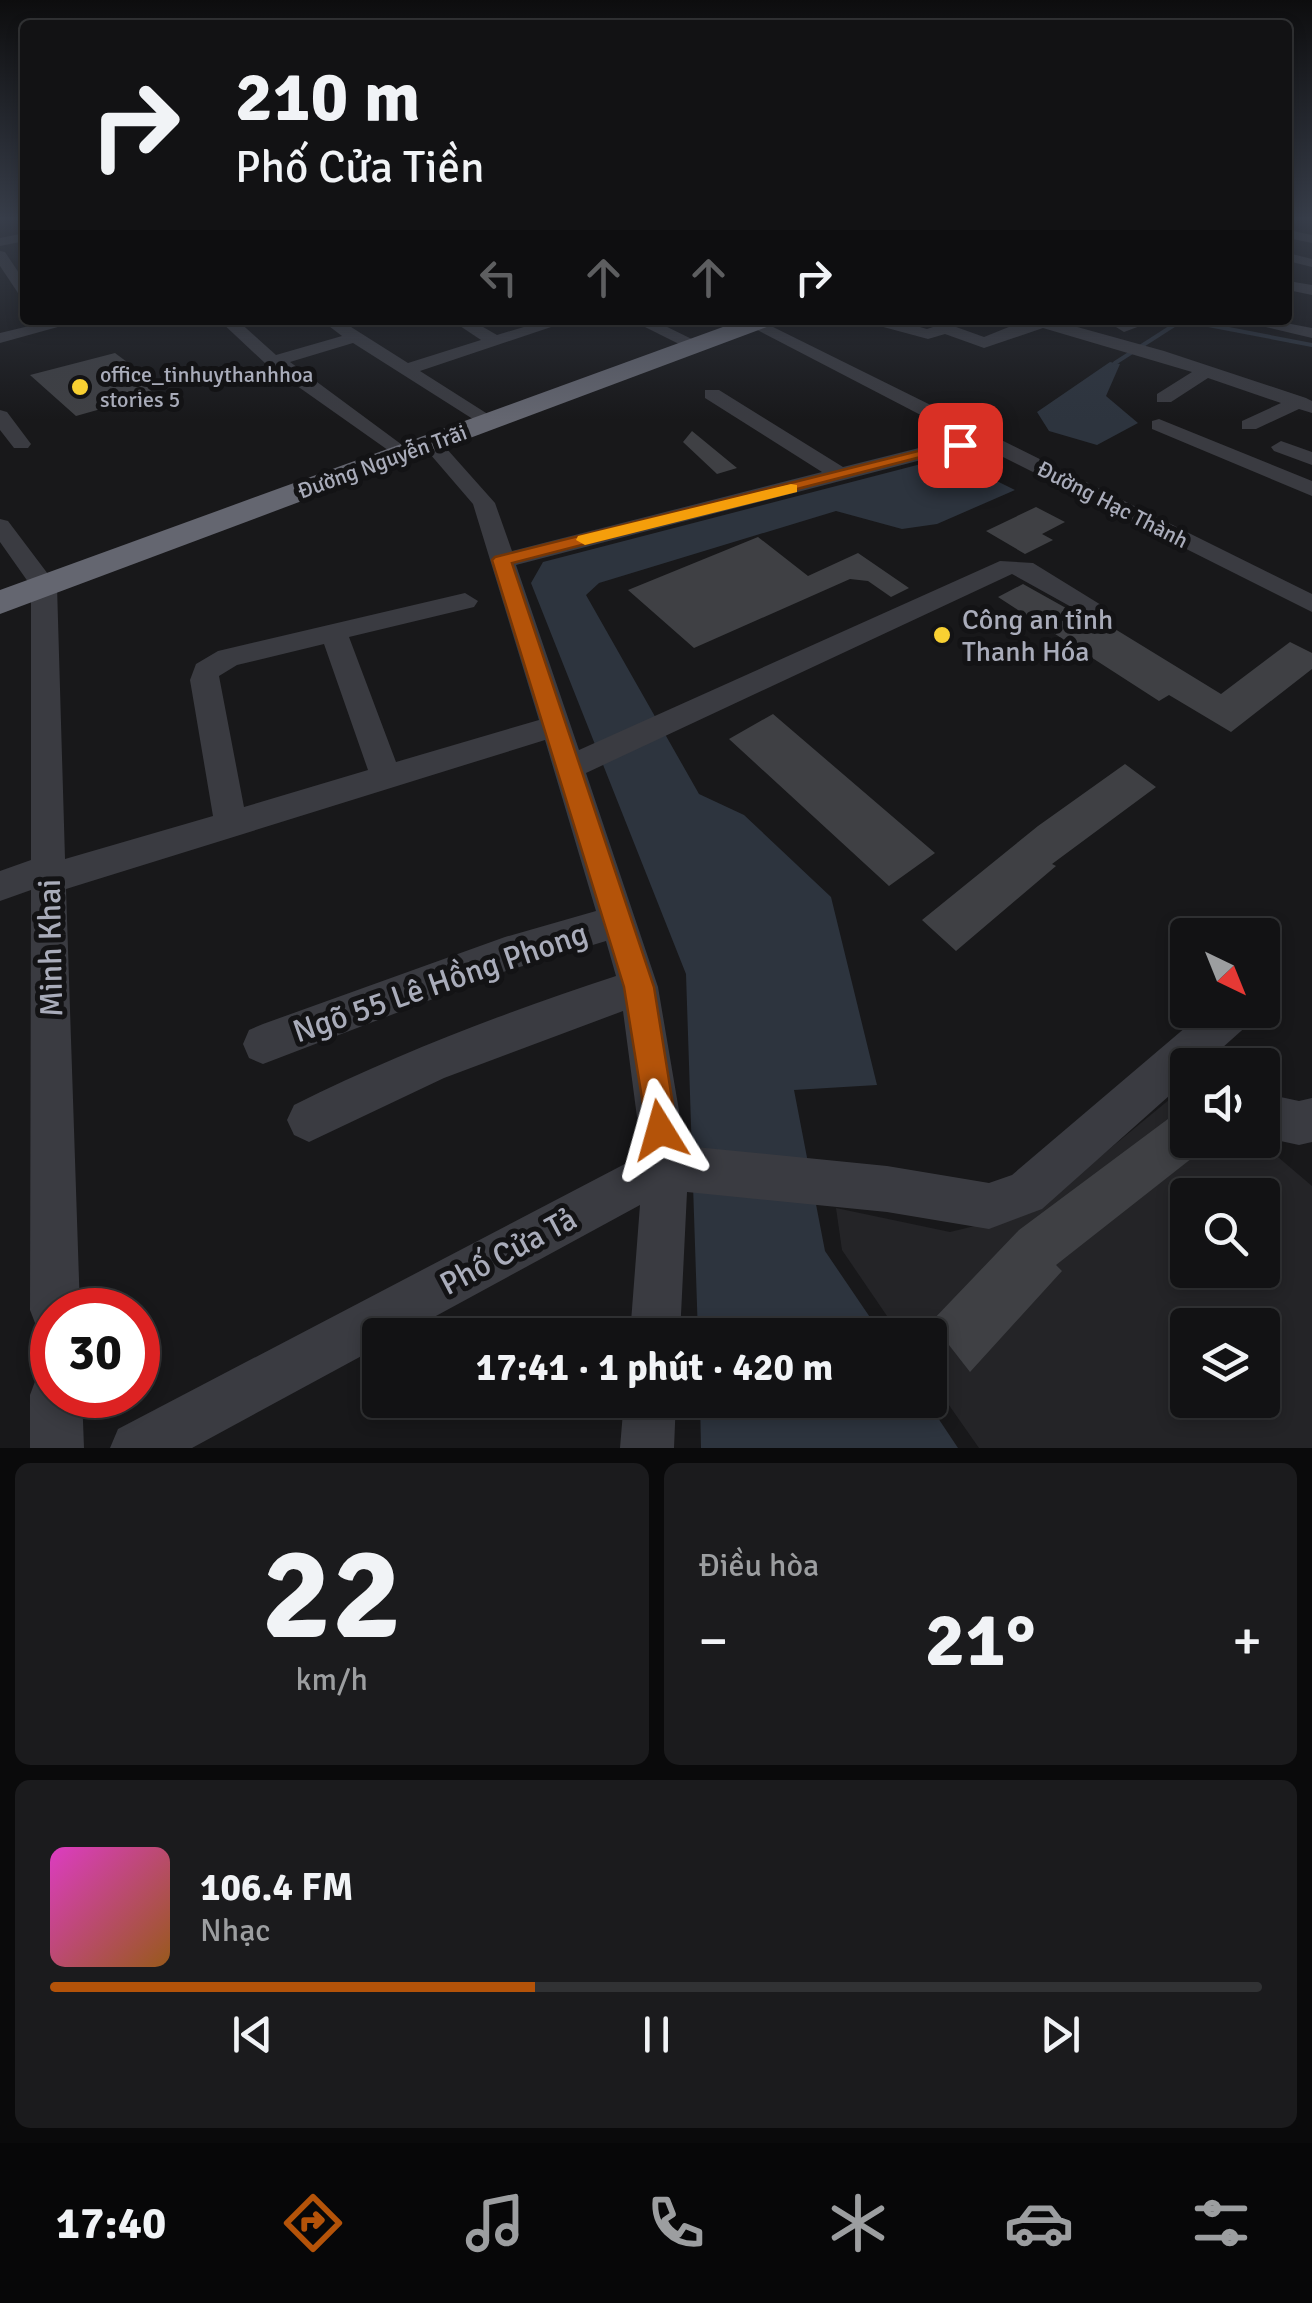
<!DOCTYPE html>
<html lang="vi">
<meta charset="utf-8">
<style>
body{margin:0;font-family:Signika,sans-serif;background:#1b1b1d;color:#f1f3f6;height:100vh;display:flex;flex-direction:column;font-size:38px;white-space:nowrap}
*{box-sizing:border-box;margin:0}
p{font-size:32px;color:#9c9ea0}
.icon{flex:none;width:55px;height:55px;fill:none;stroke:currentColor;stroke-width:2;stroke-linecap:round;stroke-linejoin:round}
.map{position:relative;height:1448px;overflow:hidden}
.side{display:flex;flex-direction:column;gap:15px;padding:15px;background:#0a0a0b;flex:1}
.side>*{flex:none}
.top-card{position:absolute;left:20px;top:20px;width:1272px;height:305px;border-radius:10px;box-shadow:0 5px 15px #0003,0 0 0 2px #313234;background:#121214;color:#f1f3f6;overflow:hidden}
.needle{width:65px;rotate:137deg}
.tools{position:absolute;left:1170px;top:918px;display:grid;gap:20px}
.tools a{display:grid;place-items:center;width:110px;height:110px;border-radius:10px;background:#121214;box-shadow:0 5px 15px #0003,0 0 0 2px #313234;font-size:50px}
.speed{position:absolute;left:30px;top:1288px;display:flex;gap:20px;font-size:50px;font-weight:700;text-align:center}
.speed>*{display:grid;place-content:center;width:130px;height:130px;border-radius:50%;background:#121214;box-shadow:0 5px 15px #0003,0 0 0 2px #313234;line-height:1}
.speed .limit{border:15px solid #d22;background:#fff;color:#111}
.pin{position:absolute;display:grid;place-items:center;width:85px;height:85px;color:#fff;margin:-42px;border-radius:20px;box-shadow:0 5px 15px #0006}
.me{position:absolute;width:110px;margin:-55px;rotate:352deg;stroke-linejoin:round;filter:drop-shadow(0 0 8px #0008)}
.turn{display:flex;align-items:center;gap:35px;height:210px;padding:0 50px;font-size:45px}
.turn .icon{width:130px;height:130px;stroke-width:2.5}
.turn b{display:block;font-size:70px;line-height:85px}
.lanes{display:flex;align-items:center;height:95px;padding:0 50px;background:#0003;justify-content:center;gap:50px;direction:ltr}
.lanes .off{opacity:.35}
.big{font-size:75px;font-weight:700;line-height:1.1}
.side .card{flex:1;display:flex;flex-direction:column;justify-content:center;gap:15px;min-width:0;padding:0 35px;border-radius:15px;background:#1b1b1d}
.side .dial{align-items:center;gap:0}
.dial b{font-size:130px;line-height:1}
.song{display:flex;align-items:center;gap:30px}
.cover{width:120px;height:120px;border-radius:15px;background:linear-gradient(135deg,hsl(310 70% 55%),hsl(30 70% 35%))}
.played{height:10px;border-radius:5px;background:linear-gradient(90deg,#b45309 40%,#313234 40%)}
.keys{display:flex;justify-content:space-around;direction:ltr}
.heat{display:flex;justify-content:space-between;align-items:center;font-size:55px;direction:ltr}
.side .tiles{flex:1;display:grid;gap:15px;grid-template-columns:1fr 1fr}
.card:last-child{grid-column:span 2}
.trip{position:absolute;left:362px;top:1318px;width:585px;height:100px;border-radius:10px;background:#121214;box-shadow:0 5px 15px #0003,0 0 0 2px #313234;font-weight:700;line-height:100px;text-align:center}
.tab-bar{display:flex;height:160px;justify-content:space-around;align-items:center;background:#070708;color:#9c9ea0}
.tab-bar .icon{width:70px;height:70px}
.tab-bar .active{color:#b45309}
.tab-bar b{font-size:45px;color:#f1f3f6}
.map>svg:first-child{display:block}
.built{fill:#242427;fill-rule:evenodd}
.water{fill:#2d343e}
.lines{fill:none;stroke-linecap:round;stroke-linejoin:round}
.stream-far1{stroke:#2d343e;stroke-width:2.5}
.stream{stroke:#2d343e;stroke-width:4}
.building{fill:#3f4044}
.minor{fill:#3a3b41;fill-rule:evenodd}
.highway{fill:#646670;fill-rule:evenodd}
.route{fill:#b45309;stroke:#753606;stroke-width:2.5}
.slow{fill:#f59e0b}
.poi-dot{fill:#f8d032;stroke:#131315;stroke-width:4}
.labels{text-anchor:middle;stroke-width:10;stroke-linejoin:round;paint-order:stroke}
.far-poi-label{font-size:22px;fill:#a9acba;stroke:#131315;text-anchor:start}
.far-street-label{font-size:22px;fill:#a9acba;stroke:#131315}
.poi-label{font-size:28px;fill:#a9acba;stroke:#131315;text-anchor:start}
.near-street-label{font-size:32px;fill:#a9acba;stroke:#131315}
</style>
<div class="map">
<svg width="1312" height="1448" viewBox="0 0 1312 1448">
<rect width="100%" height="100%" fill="#18181a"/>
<path class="built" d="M1187 1085 1188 1140H1258L1312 1186V1448H979L930 1378V1335H900L842 1250 836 1208 950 1232 1033 1212ZM1188 1195H1262V1270H1188ZM1188 1325H1262V1400H1188Z"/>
<path class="water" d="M1110 362 1120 364 1106 396 1138 423 1097 445 1049 431 1037 412Z
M948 457 1015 490 937 524 902 529 836 511 599 583 586 595 699 794 744 815 831 897 877 1085 794 1090 825 1251 882 1335H698L686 974 531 583 543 562Z
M700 1400H926L958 1448H701Z"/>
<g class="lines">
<path class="stream-far1" d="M1180 321H1190"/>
<path class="stream" d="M1115 363 1182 320 1312 345"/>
</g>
<path class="building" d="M115 353 147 377 140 379 154 394 76 416 30 375Z
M692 431 737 468 717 474 683 442Z
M1036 507 1065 522 1042 534 1053 540 1025 554 986 531Z
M758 537 808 576 858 553 909 588 891 597 868 581 850 579 694 648 628 590Z
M1023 584 1082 617 1097 618 1221 694 1290 642 1312 653V669L1231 732 1169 695 1159 701 998 597Z
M773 714 935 853 889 886 729 739Z
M1125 764 1156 787 1052 864 1056 866 956 951 922 920 1038 826Z
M1180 1110 1188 1118V1140H1215L1056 1265 1062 1271 970 1372 931 1322 1019 1230Z"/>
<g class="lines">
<path class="minor" d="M1288 230 1312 235V243L1288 238Z
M25 233V241L0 246V238Z
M0 251 5 252 25 282V298L20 296 0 266Z
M1288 253 1312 259V267L1288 261Z
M1288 281 1312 285V295L1288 290Z
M54 320H83L0 343V333Z
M219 320H237L276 355 342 336 321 320H340L408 363 481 340 451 320H471L497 335 547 320H572L420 371 494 418V426L487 428 353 343 290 362 409 450 412 454 402 460 266 364Z
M631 320H653L704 345 689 349Z
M738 320H759L1312 594V612L979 445 516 565 579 750 1000 561 1033 563 1106 608 1093 616 1084 614 1012 574 586 773 658 987 685 1146 887 1166 989 1183 1012 1175 1206 1010H1256L1250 1023 1203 1065H1188V1079L1042 1209 989 1229 887 1212 687 1192 680 1335H630L640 1205 401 1335H380V1346L192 1448H110L118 1429 642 1155 623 1011 444 1078 309 1142 294 1135 287 1120 294 1105C398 1053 506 1012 616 976L606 941 506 971 263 1064 249 1058 243 1044 249 1030 263 1024 505 937 596 911 545 740 66 889 80 1310H52V1334L37 1328 30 1310 31 890 0 901V871L31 860V586L0 542V519L8 521 57 586 65 859 213 816 190 680 196 664 218 651 465 593 478 601 474 607 349 637 396 762 539 720 473 504 424 447V439H438L495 503 512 551 822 472 705 398V390H719L843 467 963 437ZM324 644 368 770 244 807 219 676 237 665Z
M841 320H895L927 329 945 323 984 337 1026 320H1052L1164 351 1306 398 1312 401V413L1299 409 1256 429H1242V421L1281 403 1208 378 1171 402H1157V394L1192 372 1043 328 984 348 945 334 928 339 876 325H849Z
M1130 320H1156L1124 332 1116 327Z
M1237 320H1270L1312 328V338Z
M0 410 7 412 31 444 28 448H14L0 430Z
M1159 419 1312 481V496L1152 429V421Z
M1281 441 1312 452V465L1274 451 1271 447Z
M1262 1093 1299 1101 1312 1098V1142L1299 1145 1262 1137Z
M52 1370V1395H82L84 1448H30V1395L37 1376Z
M624 1400H676L674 1448H620Z"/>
<path class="highway" d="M742 320H776L772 325 0 614V590Z"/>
</g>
<linearGradient id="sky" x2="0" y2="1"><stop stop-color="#0d0d0e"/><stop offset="0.52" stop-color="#373d49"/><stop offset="1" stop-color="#373d49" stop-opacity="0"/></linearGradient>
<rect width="1312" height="420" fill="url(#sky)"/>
<path class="route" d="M954 442 967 445 512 563 654 987 677 1130 672 1142 660 1147 649 1142 624 987 492 560 495 557Z"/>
<path class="slow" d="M791 484 797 485V492L585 545 576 540 578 536Z"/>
<g class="poi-dot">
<circle cx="80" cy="387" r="10"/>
<circle cx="942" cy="635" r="10"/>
</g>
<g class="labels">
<g class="far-poi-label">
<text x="100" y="382">office_tinhuythanhhoa<tspan x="100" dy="25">stories 5</tspan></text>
</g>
<g class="far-street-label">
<text transform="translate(382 461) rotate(-20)" y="8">Đường Nguyễn Trãi</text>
<text transform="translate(1113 504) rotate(27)" y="8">Đường Hạc Thành</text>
</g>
<g class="poi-label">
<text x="962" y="629">Công an tỉnh<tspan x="962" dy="32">Thanh Hóa</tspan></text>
</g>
<g class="near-street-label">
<text transform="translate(50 948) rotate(-91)" y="11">Minh Khai</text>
<text transform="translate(440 982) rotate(-19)" y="11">Ngõ 55 Lê Hồng Phong</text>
<text transform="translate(508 1251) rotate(-28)" y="11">Phố Cửa Tả</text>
</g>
</g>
</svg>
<div class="tools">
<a><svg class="needle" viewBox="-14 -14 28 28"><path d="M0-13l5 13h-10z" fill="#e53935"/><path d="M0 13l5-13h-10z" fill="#9c9ea0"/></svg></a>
<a><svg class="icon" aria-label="sound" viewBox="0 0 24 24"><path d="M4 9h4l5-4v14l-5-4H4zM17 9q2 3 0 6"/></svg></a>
<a><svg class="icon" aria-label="search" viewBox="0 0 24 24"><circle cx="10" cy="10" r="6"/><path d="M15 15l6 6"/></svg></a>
<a><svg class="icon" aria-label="layers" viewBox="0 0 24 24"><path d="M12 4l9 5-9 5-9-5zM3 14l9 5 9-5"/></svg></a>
</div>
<div class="speed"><div class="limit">30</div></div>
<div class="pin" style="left:960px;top:445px;background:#d93025"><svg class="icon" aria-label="arrive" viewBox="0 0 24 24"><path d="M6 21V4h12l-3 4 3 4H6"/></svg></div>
<svg class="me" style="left:660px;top:1130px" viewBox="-20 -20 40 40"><path d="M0-17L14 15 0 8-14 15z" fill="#b45309" stroke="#fff" stroke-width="4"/></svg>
<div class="trip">17:41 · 1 phút · 420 m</div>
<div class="top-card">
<div class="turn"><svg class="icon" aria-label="right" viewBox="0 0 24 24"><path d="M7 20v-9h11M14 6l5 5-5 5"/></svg><div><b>210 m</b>Phố Cửa Tiền</div></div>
<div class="lanes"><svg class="icon off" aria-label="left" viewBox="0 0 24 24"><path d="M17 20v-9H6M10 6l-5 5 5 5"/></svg><svg class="icon off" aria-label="ahead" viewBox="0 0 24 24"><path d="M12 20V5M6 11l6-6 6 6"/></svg><svg class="icon off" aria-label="ahead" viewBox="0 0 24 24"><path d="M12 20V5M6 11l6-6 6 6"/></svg><svg class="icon" aria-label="right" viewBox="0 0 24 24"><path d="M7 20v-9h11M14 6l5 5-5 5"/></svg></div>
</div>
</div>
<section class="side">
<div class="tiles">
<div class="card dial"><b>22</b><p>km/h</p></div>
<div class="card"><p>Điều hòa</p>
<div class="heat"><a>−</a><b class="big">21°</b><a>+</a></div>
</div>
<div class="card">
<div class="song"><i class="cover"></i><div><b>106.4 FM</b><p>Nhạc</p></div></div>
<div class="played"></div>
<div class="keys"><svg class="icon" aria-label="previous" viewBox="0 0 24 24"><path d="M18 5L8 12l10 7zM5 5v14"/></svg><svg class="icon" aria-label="pause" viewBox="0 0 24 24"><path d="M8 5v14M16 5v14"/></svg><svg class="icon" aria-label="next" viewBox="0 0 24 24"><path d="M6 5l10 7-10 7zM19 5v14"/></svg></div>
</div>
</div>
</section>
<nav class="tab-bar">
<b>17:40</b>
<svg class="icon active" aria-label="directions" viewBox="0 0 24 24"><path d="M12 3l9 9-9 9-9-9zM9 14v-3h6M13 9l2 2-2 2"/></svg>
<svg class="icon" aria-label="music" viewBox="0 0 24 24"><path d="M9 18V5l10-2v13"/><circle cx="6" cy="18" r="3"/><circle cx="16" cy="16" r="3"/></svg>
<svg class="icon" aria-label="phone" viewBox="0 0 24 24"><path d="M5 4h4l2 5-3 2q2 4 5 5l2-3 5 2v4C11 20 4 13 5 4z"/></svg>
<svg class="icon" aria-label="climate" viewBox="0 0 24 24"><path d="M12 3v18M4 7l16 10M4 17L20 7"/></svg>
<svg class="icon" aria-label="car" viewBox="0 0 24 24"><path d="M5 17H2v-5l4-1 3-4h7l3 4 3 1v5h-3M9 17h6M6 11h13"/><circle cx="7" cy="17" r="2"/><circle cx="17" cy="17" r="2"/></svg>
<svg class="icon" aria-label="filters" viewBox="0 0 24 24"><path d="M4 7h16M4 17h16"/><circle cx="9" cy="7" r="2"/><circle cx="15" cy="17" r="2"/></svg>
</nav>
